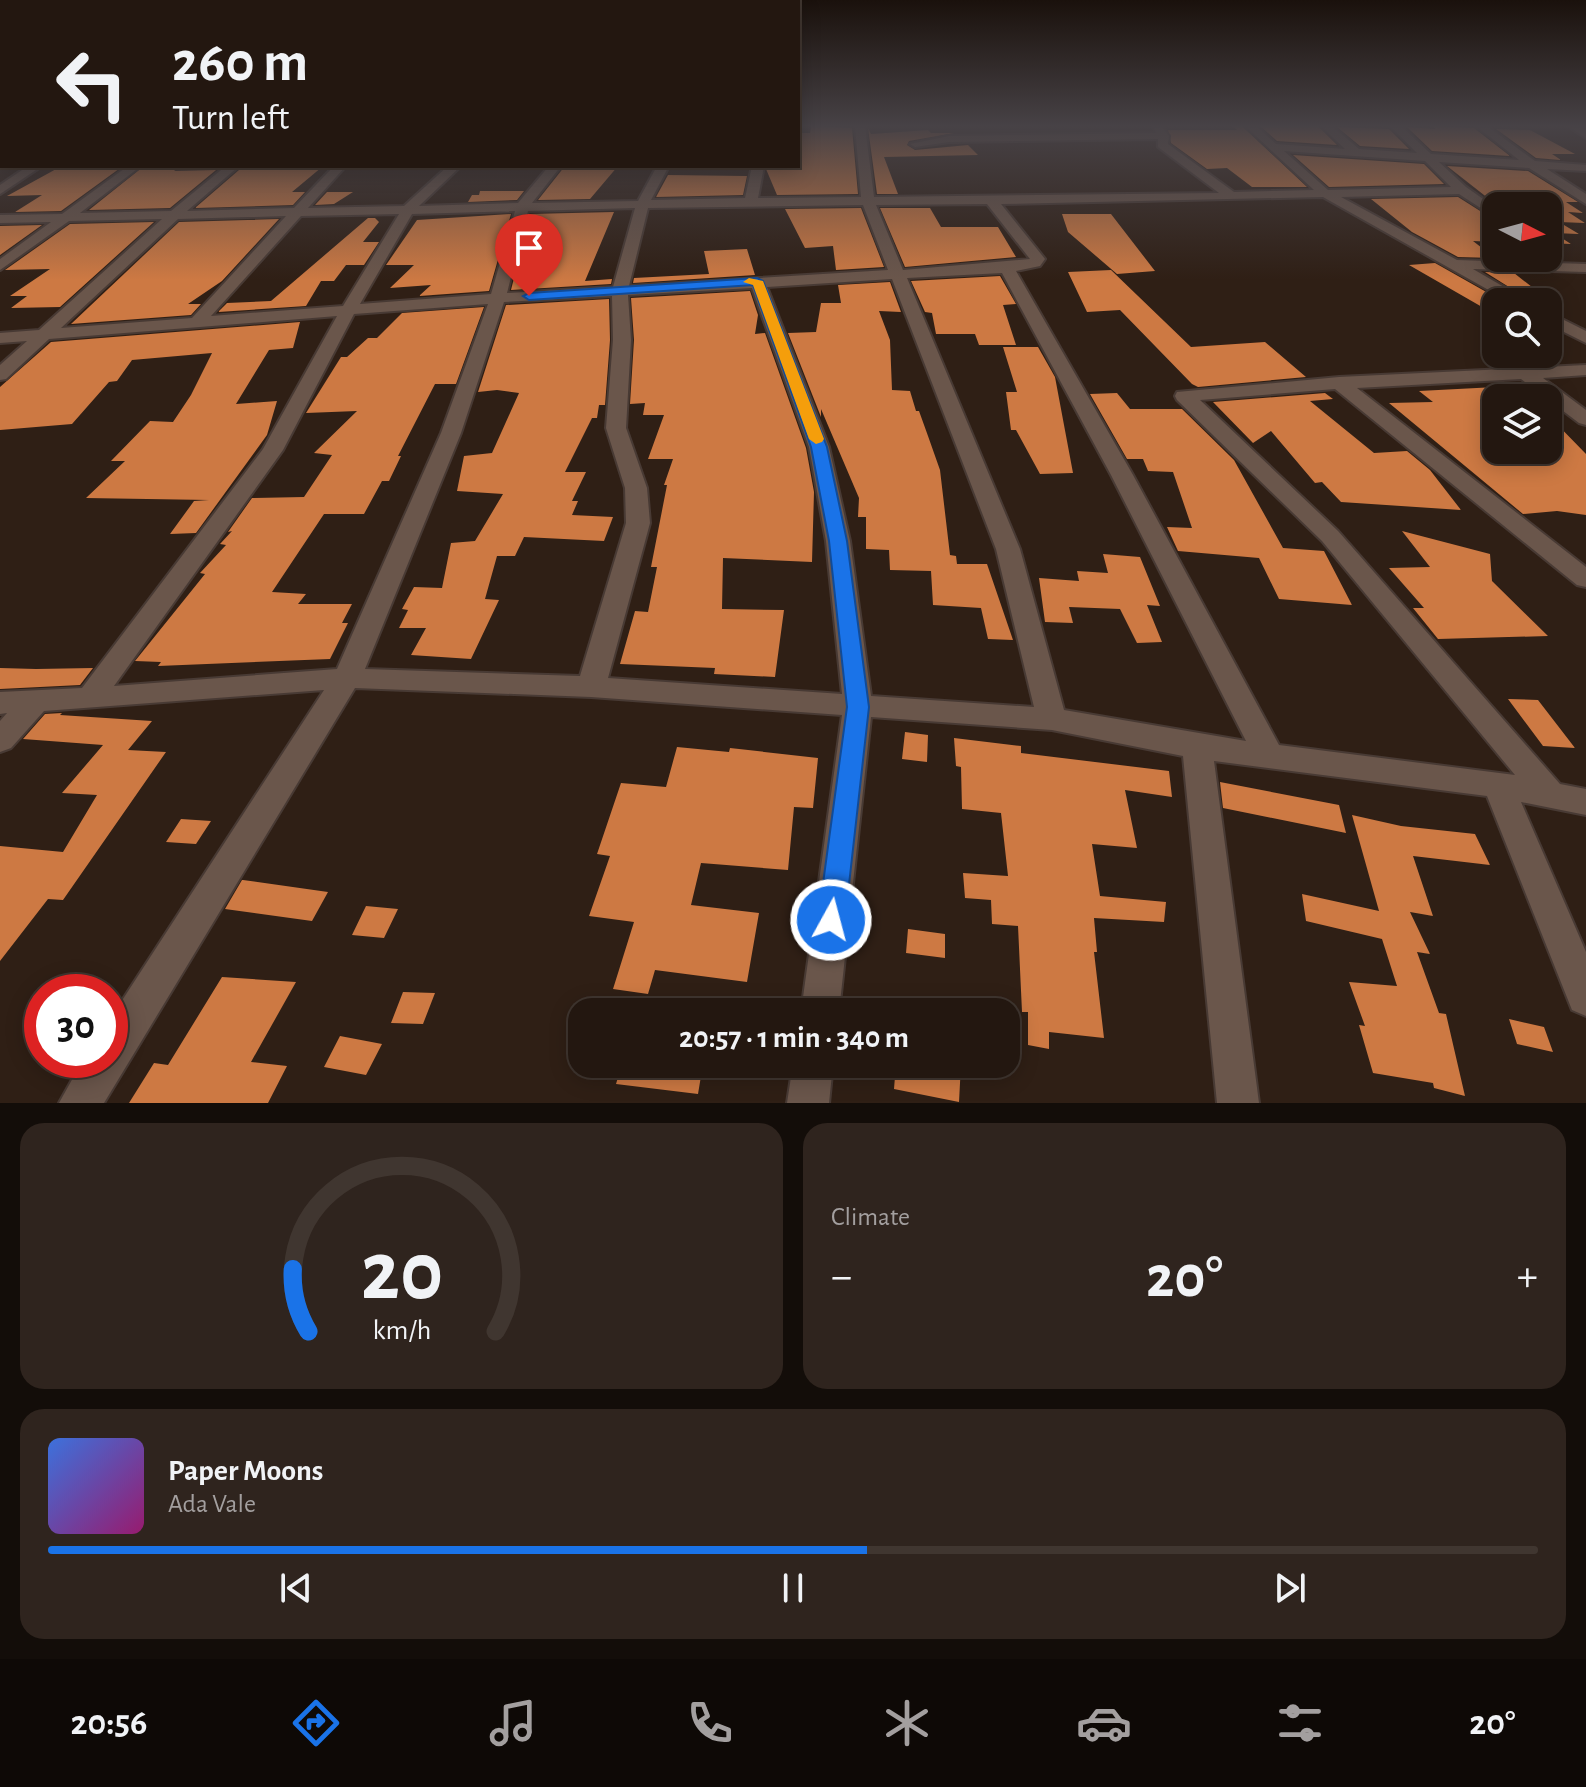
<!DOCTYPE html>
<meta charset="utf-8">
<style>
body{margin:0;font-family:"Alegreya Sans",sans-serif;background:#2f241e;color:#f1f3f6;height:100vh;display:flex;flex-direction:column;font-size:30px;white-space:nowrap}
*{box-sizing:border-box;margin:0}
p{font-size:26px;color:#a39f9f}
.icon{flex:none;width:44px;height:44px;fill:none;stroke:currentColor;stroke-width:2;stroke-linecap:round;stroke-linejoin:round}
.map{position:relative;height:1103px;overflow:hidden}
.drawer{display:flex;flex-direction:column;gap:20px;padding:20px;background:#130d09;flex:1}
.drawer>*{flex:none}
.hud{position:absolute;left:0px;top:0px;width:800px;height:168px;box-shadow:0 4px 20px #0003,0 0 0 2px #403630;background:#231710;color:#f1f3f6;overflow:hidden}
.needle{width:52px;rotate:96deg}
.buttons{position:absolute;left:1482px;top:192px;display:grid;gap:16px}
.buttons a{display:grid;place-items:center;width:80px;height:80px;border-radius:16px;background:#231710;box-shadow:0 4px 20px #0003,0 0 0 2px #403630;font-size:40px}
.speed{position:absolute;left:24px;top:974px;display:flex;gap:16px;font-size:40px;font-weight:700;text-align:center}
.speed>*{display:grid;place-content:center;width:104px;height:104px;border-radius:50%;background:#231710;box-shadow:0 4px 20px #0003,0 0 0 2px #403630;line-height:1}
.speed .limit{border:12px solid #d22;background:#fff;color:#111}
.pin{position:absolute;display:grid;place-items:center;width:68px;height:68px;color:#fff;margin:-82px -34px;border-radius:50% 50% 50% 0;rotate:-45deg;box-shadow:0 0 8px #0007}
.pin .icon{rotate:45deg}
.me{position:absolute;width:88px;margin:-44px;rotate:7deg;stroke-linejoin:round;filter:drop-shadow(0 0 6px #0008)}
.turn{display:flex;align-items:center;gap:28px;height:168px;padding:0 40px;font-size:36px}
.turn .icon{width:104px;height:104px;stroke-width:2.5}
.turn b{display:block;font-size:56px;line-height:68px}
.big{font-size:60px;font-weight:700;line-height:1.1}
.drawer .widget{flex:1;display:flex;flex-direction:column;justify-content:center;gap:12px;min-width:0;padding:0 28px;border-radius:24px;background:#2f241e}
.drawer .dial{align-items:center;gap:0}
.dial svg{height:208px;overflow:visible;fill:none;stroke:#403630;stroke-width:7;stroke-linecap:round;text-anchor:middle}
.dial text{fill:#f1f3f6;stroke:none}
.song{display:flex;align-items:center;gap:24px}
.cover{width:96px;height:96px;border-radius:12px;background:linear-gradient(135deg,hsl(220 70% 55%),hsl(320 70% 35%))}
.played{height:8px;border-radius:4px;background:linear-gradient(90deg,#1a73e8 55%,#403630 55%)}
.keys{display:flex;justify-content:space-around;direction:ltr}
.heat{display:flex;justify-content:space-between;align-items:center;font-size:44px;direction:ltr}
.drawer .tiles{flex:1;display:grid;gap:20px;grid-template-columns:1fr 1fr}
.widget:last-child{grid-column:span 2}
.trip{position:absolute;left:568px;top:998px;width:452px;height:80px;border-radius:24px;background:#231710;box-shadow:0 4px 20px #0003,0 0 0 2px #403630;font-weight:700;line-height:80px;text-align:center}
.tabs{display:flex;height:128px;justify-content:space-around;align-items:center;background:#0e0906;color:#a39f9f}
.tabs .icon{width:56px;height:56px}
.tabs .selected{color:#1a73e8}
.tabs b{font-size:36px;color:#f1f3f6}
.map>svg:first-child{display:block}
.building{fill:#cd7943}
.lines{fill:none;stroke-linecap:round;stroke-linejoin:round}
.minor-casing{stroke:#483a34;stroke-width:4}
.minor{fill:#6a564b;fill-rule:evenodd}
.route{fill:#1a73e8;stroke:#114b97;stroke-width:2}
.slow{fill:#f59e0b}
</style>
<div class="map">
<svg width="1586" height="1103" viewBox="0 0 1586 1103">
<rect width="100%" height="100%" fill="#2f1f15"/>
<path class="building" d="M811 126 852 128 858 194 777 195 766 169 798 170V133H810Z
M1233 126H1242L1307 187H1252L1227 168 1207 169 1171 143 1168 130H1237Z
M1260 126H1318L1337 145 1277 141Z
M1432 126 1474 128 1510 156 1432 151 1407 127 1436 129Z
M1337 127 1389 129 1409 149 1360 146Z
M868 128 871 134 928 130 931 133H954L909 141 907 145 915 150 968 145 978 155 884 157 898 194H877Z
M1496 129 1530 130 1575 154H1552L1561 160 1536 158Z
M1293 155 1424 164 1444 184 1329 187Z
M123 166 61 211 15 212 42 195 7 196 58 168Z
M144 166H181L174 171 216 170 170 208 89 210Z
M565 166H618L590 199 538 200Z
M1447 166 1528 171 1578 202H1566L1583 213 1568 212 1585 223 1559 222 1579 234 1554 233 1571 244 1548 243V206H1498Z
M322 167 292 192H305L293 205 195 208 239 170Z
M668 175 747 176 743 195 656 197Z
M480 191H524L517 200 468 202 472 195H479Z
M327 192H353L334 204 315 205Z
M1458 197 1496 221V242L1473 241 1495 258 1458 257 1412 232 1371 199Z
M861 208 884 267 836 270 833 246 805 248 785 209Z
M880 208H930L941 227H998L1016 257 905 267Z
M614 212 585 281 612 279 611 284 511 290 530 214Z
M511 214 489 291 419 296 431 285 390 288 414 265H386L417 220Z
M1062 214H1111L1155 271 1117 274 1068 232Z
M368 218H375L379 222 363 242H379L364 265H346L334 281H321L306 306 218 312 227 303 271 301Z
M279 219 222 281 188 304H201L191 315 71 324 179 222Z
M154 222 60 307 11 308 27 296H10L50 269 5 270 70 224Z
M42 225 0 255V226Z
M747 249 755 275 633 283 634 278 709 274 704 251Z
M1435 263 1504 302H1496V315L1409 265Z
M1111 270 1191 347 1265 342 1306 377 1198 387 1192 384 1120 310 1087 312 1068 272Z
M1485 272 1514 273 1551 302H1533Z
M1000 276 1016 304 1003 305 1016 345H979L975 334H936L932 313 925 312 911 281Z
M890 282 901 312 879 311 890 340 892 390 910 391 916 411H919L928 436 940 470 950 555 956 556 957 564H987L1013 640 988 639 981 608 933 605 931 571 890 570 889 550 866 549V517H858L859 498 821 409V417L788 333 816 332 821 303H841L838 285Z
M750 291 758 315 755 334 765 333 806 448 814 492 812 562 723 558 722 609 784 610 775 677 714 674 715 668 620 664 635 611 648 612 657 567H651L667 485H664L673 459H648L664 415H643L645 403 630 404 634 340 631 298Z
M609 299 610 340 605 405H599L597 418H592L565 472H586L572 501H578L572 515 613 517 604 541 524 537 515 556H497L485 599 499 600 471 659 411 655 426 628H399L408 610 402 609 414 587 442 588 451 543 475 541 503 494 457 491 464 456 492 453 519 393 497 390 478 392 506 305Z
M484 307 456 384H435L398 456H401L389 481H382L364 514H324L272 592 306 594 298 604H352L342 623H348L330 659 158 666 161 662 135 661 205 574 200 573 226 545 220 544 232 531 228 532 252 498 304 497 332 455 314 453 357 411 306 413 341 357H347L368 338H377L402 313Z
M300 322 293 348 269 350 236 404 277 401 267 435 196 533 170 534 194 501 209 500 86 498 125 461H111L150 421 173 422 191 395 212 353 132 360 117 381 109 382 72 424 0 430V387L51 342Z
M1003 347H1038L1055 377 1073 473 1040 474 1016 430H1011L1006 392H1017Z
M1496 387V450L1548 451V415L1586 454V515L1557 511 1523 514 1389 403 1433 402 1419 391Z
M1117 393 1130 409H1182L1234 460 1283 548 1324 551 1352 605 1279 599 1259 558 1178 551 1167 527 1192 528 1173 472 1148 471 1143 459H1127L1090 394Z
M1325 393 1333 399 1310 401 1374 453 1407 451 1430 470 1461 510 1341 502 1322 482 1315 483 1271 431 1253 443 1213 402Z
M1402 531 1490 554 1492 581 1548 636 1438 639 1413 608H1424L1389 568 1430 567Z
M1103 554 1140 557 1160 606 1147 605 1162 642 1137 643 1120 609 1069 607 1073 623 1045 622 1039 578 1079 581 1077 571 1108 573Z
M0 668 36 669 93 668 80 685 0 689Z
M1508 699 1538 700 1575 748 1543 746Z
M62 713 60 715 152 721 128 750 166 752 63 900 48 899 0 961V846L63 852 97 795 62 793 103 745 23 739 45 714Z
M905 732 928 735 927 762 902 759Z
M954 738 1021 746V753L1169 771 1172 797 1125 790 1137 848 1092 844 1100 896 1166 902 1164 922 1094 918 1097 952H1094L1104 1038 1049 1032V1049L1028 1045V1012H1022L1018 926 992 924 991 900 965 898 963 873 1008 876 1001 813 962 809 961 767 956 766Z
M677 747 729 752 730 748 818 758 813 808 794 807 788 870 701 863 691 905 759 913 747 982 655 970 648 994 613 989 634 922 589 916 610 856 597 854 621 783 666 787Z
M1220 782 1339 805 1346 833 1223 808Z
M1352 815 1401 826 1475 834 1490 865 1413 856 1433 916 1410 912 1430 954 1417 952 1439 1013 1446 1014 1465 1096 1434 1088 1433 1083 1373 1073 1359 1025 1365 1026 1349 982 1397 986 1382 939 1306 921 1302 894 1379 911Z
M181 819 211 821 196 844 166 842Z
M242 880H243L328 892 312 921 225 909Z
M366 906 398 909 384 938 352 935Z
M908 929 945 934V958L906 953Z
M222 977 296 982 251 1062 287 1066 268 1103H129L154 1063 168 1065Z
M403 992 435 993 423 1024 391 1023Z
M1509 1019 1544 1027 1553 1052 1517 1044Z
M340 1036 382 1044 366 1075 324 1067Z
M622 1064H703L698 1094 616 1084Z
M896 1064H961L959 1102 894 1089Z"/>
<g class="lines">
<g class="minor-casing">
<path id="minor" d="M0 126H2V132H0Z
M855 126H865L874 197 1219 193 1158 147V139L949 142 915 147 910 144 949 136 1156 133 1153 126H1161L1169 136 1168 144 1234 192 1314 190 1245 126H1256L1276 144 1345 149 1321 126H1332L1359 149 1417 153 1390 126H1401L1431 154 1519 160 1476 126H1487L1535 161 1586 165V171L1547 169 1586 194V204L1529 168 1439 162 1466 187 1496 208V218L1459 194 1341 197 1457 260 1586 264V272L1473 269 1530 302H1510L1323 197 1001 204 1045 259 1040 266 1016 271 1133 475 1279 745 1515 775 1322 541 1177 400 1175 396 1177 392 1339 377 1586 365V375L1543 378 1586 410V425L1579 423 1521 379 1357 388 1586 567V587L1577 585 1335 389 1200 400 1338 531 1560 784 1586 789V815L1521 802 1586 952V1016L1572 1010 1487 796 1214 761 1259 1103H1217L1183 756 1052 730 871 717 839 1012H801L842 715 591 697 355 688 104 1103H59L83 1060H110V1019L324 690 44 711 11 748 0 752V721L7 713 0 714V692L82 688 263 449 337 316 49 339 6 379 0 380V365L27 341 0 343V333L39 330 162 219 69 221 0 270V259L51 222 0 223V215L62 214 128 166H141L80 213 171 211 226 166H239L187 211 294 208 334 166H346L308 208 404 206 448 166H461L419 206 518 203 549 166H561L532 203 638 201 657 166H669L651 200 745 198 752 166H764L758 198 861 197ZM1284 151 1425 161 1451 187 1328 190ZM987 204 1030 259 903 270 876 205ZM863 205 888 270 629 286 648 208ZM635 208 613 287 507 293 528 211ZM515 211 491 294 360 304 412 214ZM399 214 343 306 211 316 301 216ZM286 216 192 318 61 328 178 219ZM1002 273 1111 475 1246 741 1064 710 1020 549 907 278ZM892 279 996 549 1034 707 871 696 850 541 829 447 767 287ZM752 288 809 447 826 541 842 694 608 678 650 523 647 488 626 428 631 340 628 295ZM612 296 613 340 606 428 625 488 626 523 580 676 365 669 461 433 504 302ZM488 304 441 433 337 669 114 686 283 450 354 314Z
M1568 126H1579L1586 130V138Z
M28 166H42L0 194V185Z
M1548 312 1586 331V343L1548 324Z
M793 1064H833L829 1103H787Z"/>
</g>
<use href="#minor" class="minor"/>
</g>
<linearGradient id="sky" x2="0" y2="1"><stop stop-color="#1a110c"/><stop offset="0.45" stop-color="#474246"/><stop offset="1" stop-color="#474246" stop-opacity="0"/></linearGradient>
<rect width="1586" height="280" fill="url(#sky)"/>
<path class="route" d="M757 278 763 281 827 447 847 541 869 707 845 920 841 929 831 933 822 929 818 920 847 707 829 541 811 447 753 285 529 300 523 296 529 293Z"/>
<path class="slow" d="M749 278 763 281 824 439 822 442 816 444 809 439 753 285 743 282Z"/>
</svg>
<div class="buttons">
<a><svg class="needle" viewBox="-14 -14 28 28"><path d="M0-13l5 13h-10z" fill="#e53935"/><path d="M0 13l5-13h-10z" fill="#a39f9f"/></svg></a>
<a><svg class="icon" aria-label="search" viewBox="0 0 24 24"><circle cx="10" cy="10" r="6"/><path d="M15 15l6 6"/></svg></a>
<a><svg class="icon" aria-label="layers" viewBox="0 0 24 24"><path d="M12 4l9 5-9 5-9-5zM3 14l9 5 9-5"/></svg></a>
</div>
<div class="speed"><div class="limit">30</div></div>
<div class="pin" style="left:529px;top:296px;background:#d93025"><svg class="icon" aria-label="arrive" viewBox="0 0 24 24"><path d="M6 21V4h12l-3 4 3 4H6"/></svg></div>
<svg class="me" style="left:831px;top:920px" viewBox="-20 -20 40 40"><circle r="17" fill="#1a73e8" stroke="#fff" stroke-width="3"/><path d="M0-11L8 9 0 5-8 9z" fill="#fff"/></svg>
<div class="trip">20:57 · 1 min · 340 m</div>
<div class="hud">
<div class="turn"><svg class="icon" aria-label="left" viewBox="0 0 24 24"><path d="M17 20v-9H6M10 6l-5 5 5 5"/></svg><div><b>260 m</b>Turn left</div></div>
</div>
</div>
<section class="drawer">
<div class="tiles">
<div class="widget dial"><svg viewBox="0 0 100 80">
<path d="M14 69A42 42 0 1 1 86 69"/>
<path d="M14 69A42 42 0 0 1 8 45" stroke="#1a73e8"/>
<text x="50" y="56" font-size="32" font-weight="700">20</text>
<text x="50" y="72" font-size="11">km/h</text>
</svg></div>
<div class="widget"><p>Climate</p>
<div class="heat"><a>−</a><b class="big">20°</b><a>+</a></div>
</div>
<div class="widget">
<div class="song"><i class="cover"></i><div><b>Paper Moons</b><p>Ada Vale</p></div></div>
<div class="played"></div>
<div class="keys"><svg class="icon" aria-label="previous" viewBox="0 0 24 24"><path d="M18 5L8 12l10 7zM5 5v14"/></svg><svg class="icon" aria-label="pause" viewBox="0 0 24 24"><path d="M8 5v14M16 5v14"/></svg><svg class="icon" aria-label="next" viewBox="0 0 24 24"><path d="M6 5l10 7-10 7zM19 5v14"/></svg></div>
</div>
</div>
</section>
<nav class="tabs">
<b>20:56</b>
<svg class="icon selected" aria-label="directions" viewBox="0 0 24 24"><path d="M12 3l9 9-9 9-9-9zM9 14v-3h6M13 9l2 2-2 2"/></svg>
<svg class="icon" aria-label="music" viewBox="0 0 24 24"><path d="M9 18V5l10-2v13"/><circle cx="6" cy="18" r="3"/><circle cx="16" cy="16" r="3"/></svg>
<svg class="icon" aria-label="phone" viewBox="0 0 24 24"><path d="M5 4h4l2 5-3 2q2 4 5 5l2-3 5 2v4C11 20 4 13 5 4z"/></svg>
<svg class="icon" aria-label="climate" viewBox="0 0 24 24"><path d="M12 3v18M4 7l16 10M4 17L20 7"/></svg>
<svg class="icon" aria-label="car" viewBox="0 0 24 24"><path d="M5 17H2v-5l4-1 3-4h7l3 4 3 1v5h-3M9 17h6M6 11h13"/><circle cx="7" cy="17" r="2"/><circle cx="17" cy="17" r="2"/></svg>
<svg class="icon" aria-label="filters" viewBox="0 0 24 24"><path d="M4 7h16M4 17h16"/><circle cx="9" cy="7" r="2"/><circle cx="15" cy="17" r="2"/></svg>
<b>20°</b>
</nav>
